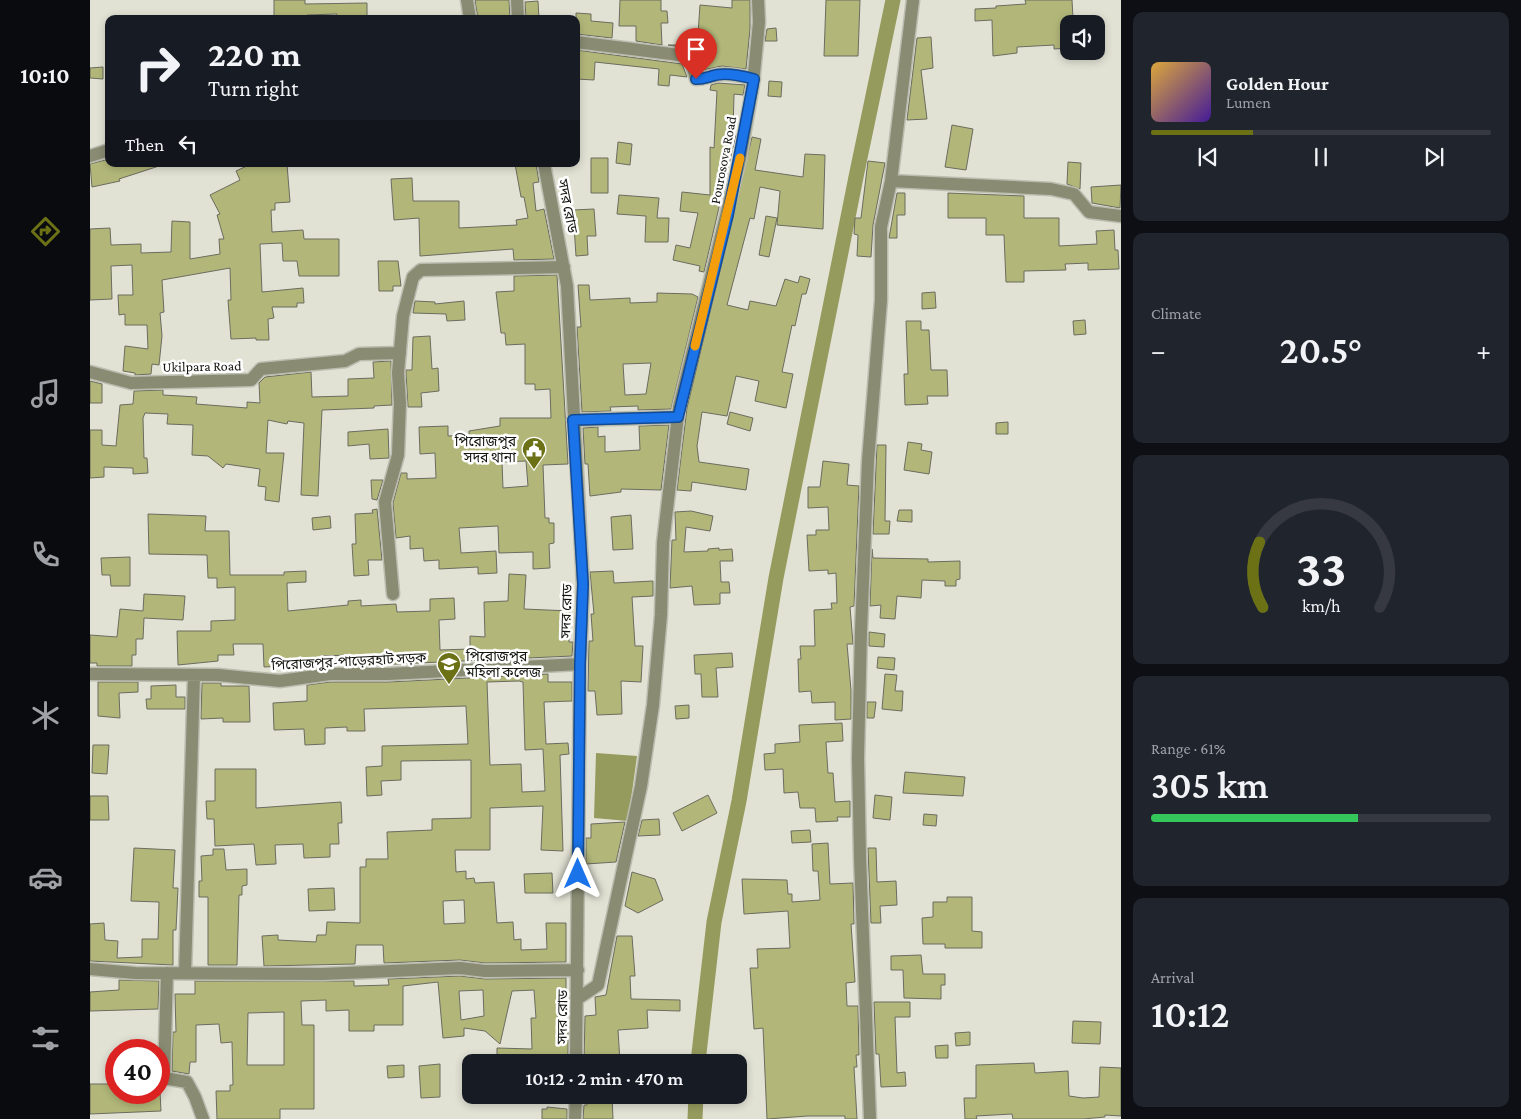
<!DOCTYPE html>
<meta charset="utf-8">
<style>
body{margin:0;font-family:"Crimson Pro","Noto Sans Bengali",serif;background:#20242c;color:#f1f3f6;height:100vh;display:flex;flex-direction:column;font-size:19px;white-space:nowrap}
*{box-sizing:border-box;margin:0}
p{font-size:16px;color:#9ea1a6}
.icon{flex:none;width:28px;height:28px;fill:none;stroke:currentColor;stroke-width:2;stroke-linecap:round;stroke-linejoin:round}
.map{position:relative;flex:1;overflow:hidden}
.panel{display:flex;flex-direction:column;gap:12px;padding:12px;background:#0d0f14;width:400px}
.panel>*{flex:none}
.hud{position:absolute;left:15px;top:15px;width:475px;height:152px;border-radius:10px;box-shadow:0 2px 8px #0003;background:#171b24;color:#f1f3f6;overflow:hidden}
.fabs{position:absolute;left:970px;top:15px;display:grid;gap:10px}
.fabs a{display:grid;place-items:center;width:45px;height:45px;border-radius:10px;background:#171b24;box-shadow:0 2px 8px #0003;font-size:25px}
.speed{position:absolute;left:15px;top:1039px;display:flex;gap:10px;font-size:25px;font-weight:700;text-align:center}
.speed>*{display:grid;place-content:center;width:65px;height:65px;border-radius:50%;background:#171b24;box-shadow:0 2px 8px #0003;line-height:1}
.speed .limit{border:8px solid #d22;background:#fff;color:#111}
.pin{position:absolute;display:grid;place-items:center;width:42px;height:42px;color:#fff;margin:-51px -21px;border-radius:50% 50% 50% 0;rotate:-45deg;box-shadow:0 0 5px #0007}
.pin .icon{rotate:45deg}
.me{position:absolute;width:55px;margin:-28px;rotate:0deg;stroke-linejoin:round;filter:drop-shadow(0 0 4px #0008)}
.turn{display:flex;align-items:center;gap:18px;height:105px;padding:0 20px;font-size:22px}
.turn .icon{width:65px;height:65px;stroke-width:2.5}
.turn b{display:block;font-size:35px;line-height:42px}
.then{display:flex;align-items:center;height:48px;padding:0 20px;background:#0003;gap:10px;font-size:19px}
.big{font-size:38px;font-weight:600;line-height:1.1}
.panel .card{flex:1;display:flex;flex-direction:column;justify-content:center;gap:8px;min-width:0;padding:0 18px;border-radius:10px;background:#20242c}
.panel .dial{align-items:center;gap:0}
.dial svg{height:130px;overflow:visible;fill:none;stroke:#363941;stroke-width:7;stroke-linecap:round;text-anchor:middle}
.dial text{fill:#f1f3f6;stroke:none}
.song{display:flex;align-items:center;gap:15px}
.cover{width:60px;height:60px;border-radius:8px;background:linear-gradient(135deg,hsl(40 70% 55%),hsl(260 70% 35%))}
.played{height:5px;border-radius:2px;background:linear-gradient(90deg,#6c7116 30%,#363941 30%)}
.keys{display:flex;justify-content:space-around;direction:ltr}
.heat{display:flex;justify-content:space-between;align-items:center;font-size:28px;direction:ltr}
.charge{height:8px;border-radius:4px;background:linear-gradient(90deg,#34c759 61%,#363941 0)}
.trip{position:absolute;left:372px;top:1054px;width:285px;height:50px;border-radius:10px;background:#171b24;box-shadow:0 2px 8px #0003;font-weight:600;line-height:50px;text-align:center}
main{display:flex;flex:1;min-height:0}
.tab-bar{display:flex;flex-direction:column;width:90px;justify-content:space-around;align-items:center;background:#090b0e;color:#9ea1a6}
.tab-bar .icon{width:35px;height:35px}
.tab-bar .on{color:#6c7116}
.tab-bar b{font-size:22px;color:#f1f3f6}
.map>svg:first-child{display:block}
.water{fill:#959a5d}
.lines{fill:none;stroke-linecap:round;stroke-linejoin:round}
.canal{stroke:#959a5d;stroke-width:15}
.building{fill:#b2b779;stroke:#6b6c5f;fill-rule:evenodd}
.minor-casing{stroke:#bcbdb1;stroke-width:15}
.minor{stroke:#898c72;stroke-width:12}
.route-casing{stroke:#114b97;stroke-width:12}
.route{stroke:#1a73e8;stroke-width:9}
.slow{stroke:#f59e0b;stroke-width:9}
.labels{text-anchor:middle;stroke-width:5;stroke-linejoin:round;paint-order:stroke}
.street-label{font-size:14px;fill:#141510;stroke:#fff}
.poi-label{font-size:14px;fill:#141510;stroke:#fff;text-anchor:end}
</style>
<main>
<nav class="tab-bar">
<b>10:10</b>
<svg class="icon on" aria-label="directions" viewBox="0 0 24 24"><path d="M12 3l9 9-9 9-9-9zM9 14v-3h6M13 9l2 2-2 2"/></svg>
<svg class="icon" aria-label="music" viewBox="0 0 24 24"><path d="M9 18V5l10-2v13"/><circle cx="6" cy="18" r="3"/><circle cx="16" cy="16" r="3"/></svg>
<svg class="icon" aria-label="phone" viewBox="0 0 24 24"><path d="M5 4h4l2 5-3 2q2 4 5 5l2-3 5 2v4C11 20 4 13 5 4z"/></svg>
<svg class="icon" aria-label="climate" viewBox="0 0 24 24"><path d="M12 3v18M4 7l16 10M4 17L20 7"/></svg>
<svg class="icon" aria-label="car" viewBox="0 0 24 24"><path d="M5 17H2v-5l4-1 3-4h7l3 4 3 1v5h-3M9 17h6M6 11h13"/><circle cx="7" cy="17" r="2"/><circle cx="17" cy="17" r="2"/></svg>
<svg class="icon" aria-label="filters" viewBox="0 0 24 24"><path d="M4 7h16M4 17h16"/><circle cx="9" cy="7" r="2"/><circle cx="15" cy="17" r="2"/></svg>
</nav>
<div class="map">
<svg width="1031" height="1119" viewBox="0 0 1031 1119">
<rect width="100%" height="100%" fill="#e1e2d4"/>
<path class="water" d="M506 753 547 756 538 821 504 818Z"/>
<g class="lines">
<path class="canal" d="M608 1062 624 922 649 801 686 578 766 177 803 0
M605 1119 606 1095"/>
</g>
<path class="building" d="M184 0H215V4L277 3V19H246L247 14 217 15 216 19H184Z
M385 0H419L420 19H388Z
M530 0H571V11H577L578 23H571L572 45 546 41V26H529Z
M642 0H660V29L656 69 632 66 612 70 609 59 601 49 578 45H602L603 34H608L610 5 642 8Z
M736 0H770L768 56H734Z
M935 0H982L983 18H979V48L964 49V45L927 47V53L903 56 902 20 885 21V9L906 8V6L936 4Z
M448 1 449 19H436L435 2Z
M486 13 501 14V21L523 23 522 38 486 34Z
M686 28 687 41H675L677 29Z
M841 37 843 68 831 70 837 119 817 120 827 38Z
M486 50 592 64 597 77 580 75 579 86 568 85 569 69 505 62 504 80 486 79Z
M13 67V79L0 78V68Z
M679 81 692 82 691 97 678 96Z
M628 83 655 85 653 95 644 94 643 133 646 134 614 272 609 271 610 266 583 260 586 245 600 248 608 213 590 211 592 192 620 195V147L624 148 627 91 620 90 621 85Z
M862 125 883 129 876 170 855 167Z
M662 137 671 139 665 170 713 177 715 154 735 155 733 229 687 225 690 191 670 187 664 219 660 218 637 305 658 310 660 301 686 306 695 279 708 283 710 276 720 279 716 294H712L705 326 702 325 692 372 703 374 696 408 665 401 669 381 646 376 637 416 612 412 607 446 609 462 659 469 656 490 602 482 601 491 587 490 597 408Z
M528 142 542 144 540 165 526 163Z
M501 158H518V193H501Z
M19 159V164H69V166L29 179 30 181 2 187 0 164Z
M778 161 795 163 783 225 781 257 767 256 768 235 764 234 765 218H771Z
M978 162 991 163 990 189 977 184Z
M161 164H197L200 202 185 203V210H181L182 232 213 230 214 239H249V276H209L207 261H193L192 243 170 244 172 292 213 288 214 303H207V307H182L184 318 178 319 179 340H166V338L141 339 138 300H141L140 268 72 280 74 312 70 313 72 336 69 365 62 364 61 374 45 375V373L33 371 35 346 58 349 57 325H35V314L29 315 28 295H43L42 265 21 266 22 299 0 300V229L20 228 21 245 51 244V253L81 252 82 221 100 222V259L130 254 129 239H134L127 215 130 214 120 195 150 180 146 171Z
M425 164H446L449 182 443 183 446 211 454 209 464 259 424 260 423 249 330 256 329 218 304 220 301 179 322 178 323 201H369V228L427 225 426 220 438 218 434 197H431Z
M1031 185 1030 208 1002 203 1001 187Z
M807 193H815V215H807V238H799Z
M858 193 934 196V218H969V246L1007 244 1006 231 1024 230 1025 250H1028L1029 269 998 270V263L975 264 976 270 934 271V282H916L914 235H896V218H858Z
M529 195 569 198 567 218H579L578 242H555L556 216 527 214Z
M504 209 506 236H497L498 255 486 256 483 210Z
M676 216 687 218 679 257 669 255Z
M288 261H308L311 286H303V291H289Z
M467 275 478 464 453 465 455 518H459V523H464V543L459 544 460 568 443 569V552L409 553 408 526 369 528 371 553 406 551 407 573 388 574V567L349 569V560L334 561 333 548 320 549V536L306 538 303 503 311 473H317V479L346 478 345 453 330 454 329 427 358 426V436L379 435V431L410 426V418H461L460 389 445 390V384H435V344L416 345 415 333H411L406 292 424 291V276ZM436 461 438 486 413 488 412 462Z
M488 285H499L500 300 540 298V303L567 302V293L602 294 608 297 581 409 548 410V406L520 407 521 411 492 412 487 327H491ZM561 363 556 394 535 395 533 364Z
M845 292 846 308 832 309V293Z
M325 301 345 302V304L374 301 375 320 357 321 356 314 323 313Z
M995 320 996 334 984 335 983 321Z
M816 321H831V330H839L841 370H857L858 396H837L838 404 815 405 814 374H818Z
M340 336 342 369 348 368 349 391 331 393 332 407H318L316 373V370H322L323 337Z
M301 361 302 405 284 406V408L232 410 228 496 211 495 214 423 198 421 197 424 178 420 176 453H194L189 502 175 500 176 487 168 486 170 469 136 464 133 468 118 456 102 455 103 425 77 424 78 414 55 413 53 418 54 458H57L58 473 43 474V468L14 467V477L0 478V430H12V445L26 446 30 405 43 404 44 391 73 390V395L107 397 106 404 157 408V402L170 403 169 383 175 377 221 372 222 397 258 396V379L284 378 283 362Z
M0 381 12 384V403H0Z
M640 412 663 418 660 431 637 424Z
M918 422V434H906V423Z
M579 425 571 490 531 489V492L500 496 498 464H495L493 428 508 427V437L515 436V452L550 450 549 426Z
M298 429 299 458 280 459 279 444 258 446V432Z
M818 442 832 444 831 450 842 452 839 474 814 470Z
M787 445H796L795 521H800L799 534H783Z
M733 461 759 464 757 485 769 486 764 606 760 607 763 644H757L761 690V719L745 720V702L722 703 721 691 709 692 708 659H711L710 646H725L724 610 742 609 741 603H747L746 573 738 574V570L719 571 717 535H726V530H739L738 507 718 508V487H730Z
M281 480H293L287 500 282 499Z
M287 509 292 560H278L279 575 264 576 262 544H266L265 514 283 513 282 510Z
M809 510H822V522L807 521Z
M601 511 623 516 620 531 596 527 594 552 618 551V549L629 548V550L642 549 643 561H630L631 582H639L640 593H630V604L604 605 602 586 580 588 582 540H586L585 512Z
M58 514 116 516 115 531H139L140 575H194V572L216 571V582L197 583 198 611 258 605V601L271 600V606L306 604 307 612 340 611V599L364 598 365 619 349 620 350 650 380 649V636L395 637 394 602 418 601 419 574 436 575 434 609 480 611 479 642H483L482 656 263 666 262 655 230 656 231 660 195 662V666L174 667 173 644H143L144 655H128V661L88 665 87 631H121V621L145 620V587L127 588V578H118L117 555 59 554Z
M541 515 543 549 523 550 521 517Z
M240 516 241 528 223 530 222 518Z
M782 549 783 558 838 559V562L870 561V579L866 580V586H855V581L832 580 831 598 807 596 805 619 790 618 791 605 780 606Z
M40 557V586H21L20 575H12L11 558Z
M523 571 524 583 563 581V596L542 597 545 646H553L551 682 531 681 532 714 507 715 505 691H498L499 641H503L501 614H504L500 572Z
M54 594 95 596 93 620 54 618 53 639H46V655H42V666H7V663H0V635L27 637 30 609 53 611Z
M779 632 795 634 794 647 779 646Z
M642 653 643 667 626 668 628 697H612L611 674H605L604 655Z
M788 657 805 658 804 670 787 668Z
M458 674V682H482V701L454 702 456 744 478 743 479 754 470 755 473 851 451 850 453 806 400 808V850H365L366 872 376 871V879L384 878 385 883 404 882 407 923 423 922 424 940 431 939V950L457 949 456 923H476V962L395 963 370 960 294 963 293 945H266L265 964 174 966 172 936 188 935V940L226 942 227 935H236L237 922 270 923V867H276V859H298L297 832 342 830V819L381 818V760L311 761V780L291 781 292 795 277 796 276 767 292 766V746L378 744 376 706 274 709 275 731H257V727L235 728V744L215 745 214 729 184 730 183 703 217 701V685L240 682H298ZM429 681 433 682 435 750 453 749 455 791 432 792 431 764 400 765 397 682ZM374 900 375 923 354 924 353 901Z
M795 674 807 675 805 691H813L812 711 792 709Z
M8 682H48V692L29 693 30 718 8 716Z
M112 683H131V686H159L160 722H133V718L111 719Z
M86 685V697H95V709H57L56 699H61V686Z
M777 702H786L784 718H777Z
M599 705V718L586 719 585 706Z
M752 723 753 741 736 742 738 773H743L745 802 760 801V817H747L748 821 726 822 725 808H710L708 792 694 793 693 769 675 770 674 754 685 753V744L710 742 709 725Z
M3 745H19L17 774 2 773Z
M125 769H166V808L251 802 252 823H248L249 844H240V857L214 858 213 844 185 845 186 864 166 865 164 844 125 846 124 819H117L116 801H125Z
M815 772 875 777 873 796 813 793Z
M618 795 627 813 592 831 583 813Z
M785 795 802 797 800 820 783 818Z
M0 796H18L19 820H0Z
M834 814 847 815 846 826 833 825Z
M569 819 570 835 548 836 552 820Z
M535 822 526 862 496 864V838H501V824Z
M720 830 721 842 702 843 701 831Z
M738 843 740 884 763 883 764 924H761L765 982 756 983 757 1006H768L769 1055H766L767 1067H764L767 1119H755V1116H717L677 1119 673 1028 664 1029 660 968H668L667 949 700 948 698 911 654 914 652 879 697 880 698 894H702V902L730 900 728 871H723L722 844Z
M44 848 85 850 83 888H88L86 930H83V965L0 961V924L14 923 15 940 28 941 27 958 52 957V939H68L69 902 41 901Z
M778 848H786L787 882 806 881 807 905 790 906 791 923H781Z
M123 849H134L136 870 157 869V885L152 886V895H149L147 965H118V897H109V881H112L111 856 123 855Z
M542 872 565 879 573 900 548 913 535 906Z
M462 873 463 893H435L434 874Z
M244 888 245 910 219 911 218 889Z
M857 897H882V931L892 932V948H855V944H833L832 918 843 917V902H857Z
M527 936H542L545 976H540L541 999 590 1000V1011L557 1010 558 1028 528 1030 530 1062H494L495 1016 506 1015 505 997 516 995Z
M831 955 833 974H855V985H851V999L814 998 813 970H801V956Z
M370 976 395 979 476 978V1002L467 1003 468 1031H478V1062H407V1048L442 1049 441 1018H446L444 990 422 991 410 1044 395 1031 374 1028V1036L353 1038 348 982 313 986V1025H284V1031H259V1010L236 1011V1000L211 1001 212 1025H224V1109H190V1119H127L126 1091H140V1085H143L142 1042 131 1043 129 1024 106 1025V1062H100L99 1074 82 1071 83 1032H86L85 994H105V981H264V986L299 985 298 979ZM393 990 394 1016 371 1020 369 991ZM194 1012V1065H157L158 1013Z
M29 980 69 981 68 1009 0 1011V992L29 990Z
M784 1002H820V1017H805L807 1073 815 1072 816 1086 791 1087 789 1054H786Z
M983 1021 1011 1022 1010 1044 982 1043Z
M880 1032V1045L866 1046 865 1033Z
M858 1045V1058H846L845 1046Z
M944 1063 945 1073 978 1071 979 1096 993 1098 1009 1097 1010 1067 1031 1068V1116L1015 1115V1117L993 1119H923L922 1114 886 1116 887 1119H875L874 1098H886V1065Z
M350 1064V1097L331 1098 329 1066Z
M314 1065V1077L298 1078 297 1066Z
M0 1084H26V1092H70L71 1111 0 1114Z
M496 1095H522L523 1119H493L494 1105H497Z
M457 1107 477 1109V1119H452V1109H457Z"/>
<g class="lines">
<g class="minor-casing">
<path id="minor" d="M377 0 380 19
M427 0 428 19
M486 42 597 56 602 63 606 79C613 79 615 78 622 76 633 72 653 76 664 79
M0 156 19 150
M454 164 477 286 493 584 490 664 486 1062
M801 181 961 189 984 194 999 212 1031 216
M0 372 41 383 161 380 171 369 255 361 269 354 310 353
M483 420 588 417
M303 594 295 502 308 455 310 403 308 373 313 316 323 277 331 270 474 267
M0 674 128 675 190 681 240 674H298L490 664
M0 969 45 973 233 974 370 968 395 971 488 970
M77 973 74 1078 97 1082 105 1097 113 1119
M95 973 104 676
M487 999 508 985 551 786 563 705 571 615 573 543 589 407 650 159 663 84 669 22 668 0
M485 1119 486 1095
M780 1119 770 857 768 758 771 631 778 461 791 300V227L801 181 823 0"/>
</g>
<use href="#minor" class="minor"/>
</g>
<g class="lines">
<g class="route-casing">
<path id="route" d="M488 874 490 664 493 584 483 420 588 417 638 215 664 79C653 76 633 72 622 76 615 78 613 79 606 79"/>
</g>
<use href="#route" class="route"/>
<path class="slow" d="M605 346 650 158"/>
</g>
<defs>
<g id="civic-pin" transform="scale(1.25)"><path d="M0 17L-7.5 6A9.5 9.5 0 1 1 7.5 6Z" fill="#6c7116" stroke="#fff"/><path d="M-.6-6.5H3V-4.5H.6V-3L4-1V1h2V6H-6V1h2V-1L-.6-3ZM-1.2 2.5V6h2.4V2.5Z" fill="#fff"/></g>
<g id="university-pin" transform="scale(1.25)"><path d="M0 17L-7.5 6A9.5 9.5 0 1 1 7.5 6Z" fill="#6c7116" stroke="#fff"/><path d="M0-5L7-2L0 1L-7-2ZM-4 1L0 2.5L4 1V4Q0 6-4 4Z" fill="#fff"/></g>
</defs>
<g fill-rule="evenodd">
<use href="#civic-pin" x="444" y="449"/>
<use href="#university-pin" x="359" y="664"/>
</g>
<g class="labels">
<g class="street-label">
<text transform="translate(633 160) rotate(-79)" y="5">Pourosova Road</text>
<text transform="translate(478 206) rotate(79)" y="5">সদর রোড</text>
<text transform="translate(112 366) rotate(-1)" y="5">Ukilpara Road</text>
<text transform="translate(476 611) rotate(-88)" y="5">সদর রোড</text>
<text transform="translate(259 661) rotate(-3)" y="5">পিরোজপুর-পাড়েরহাট সড়ক</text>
<text transform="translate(472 1017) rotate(-89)" y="5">সদর রোড</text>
</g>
<g class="poi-label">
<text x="426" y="446">পিরোজপুর<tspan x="426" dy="16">সদর থানা</tspan></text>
<text x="376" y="661" text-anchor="start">পিরোজপুর<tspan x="376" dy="16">মহিলা কলেজ</tspan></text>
</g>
</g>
</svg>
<div class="fabs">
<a><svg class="icon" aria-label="sound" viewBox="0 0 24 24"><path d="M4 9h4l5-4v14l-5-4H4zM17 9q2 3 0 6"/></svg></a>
</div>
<div class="speed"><div class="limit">40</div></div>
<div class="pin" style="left:606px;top:79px;background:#d93025"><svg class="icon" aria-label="arrive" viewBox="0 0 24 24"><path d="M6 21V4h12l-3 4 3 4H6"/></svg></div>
<svg class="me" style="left:488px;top:874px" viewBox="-20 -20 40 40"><path d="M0-17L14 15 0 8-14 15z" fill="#1a73e8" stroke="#fff" stroke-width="4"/></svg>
<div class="trip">10:12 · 2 min · 470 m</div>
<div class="hud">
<div class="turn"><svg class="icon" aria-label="right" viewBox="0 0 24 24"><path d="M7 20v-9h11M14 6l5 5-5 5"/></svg><div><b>220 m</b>Turn right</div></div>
<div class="then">Then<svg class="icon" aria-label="left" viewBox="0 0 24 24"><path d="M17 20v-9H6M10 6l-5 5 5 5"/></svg></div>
</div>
</div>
<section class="panel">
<div class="card">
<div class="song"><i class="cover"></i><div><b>Golden Hour</b><p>Lumen</p></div></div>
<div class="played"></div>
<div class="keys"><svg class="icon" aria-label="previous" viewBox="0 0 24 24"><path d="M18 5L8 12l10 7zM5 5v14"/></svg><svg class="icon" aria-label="pause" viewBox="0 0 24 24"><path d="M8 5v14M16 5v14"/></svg><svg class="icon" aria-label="next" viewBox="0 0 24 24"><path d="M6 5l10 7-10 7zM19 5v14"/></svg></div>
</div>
<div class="card"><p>Climate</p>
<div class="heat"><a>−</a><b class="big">20.5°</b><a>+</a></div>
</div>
<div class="card dial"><svg viewBox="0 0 100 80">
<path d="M14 69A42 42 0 1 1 86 69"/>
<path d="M14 69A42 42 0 0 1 12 29" stroke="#6c7116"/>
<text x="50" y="56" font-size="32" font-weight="700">33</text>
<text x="50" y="72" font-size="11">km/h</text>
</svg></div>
<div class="card"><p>Range · 61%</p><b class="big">305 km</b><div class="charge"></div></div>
<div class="card"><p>Arrival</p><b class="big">10:12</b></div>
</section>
</main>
